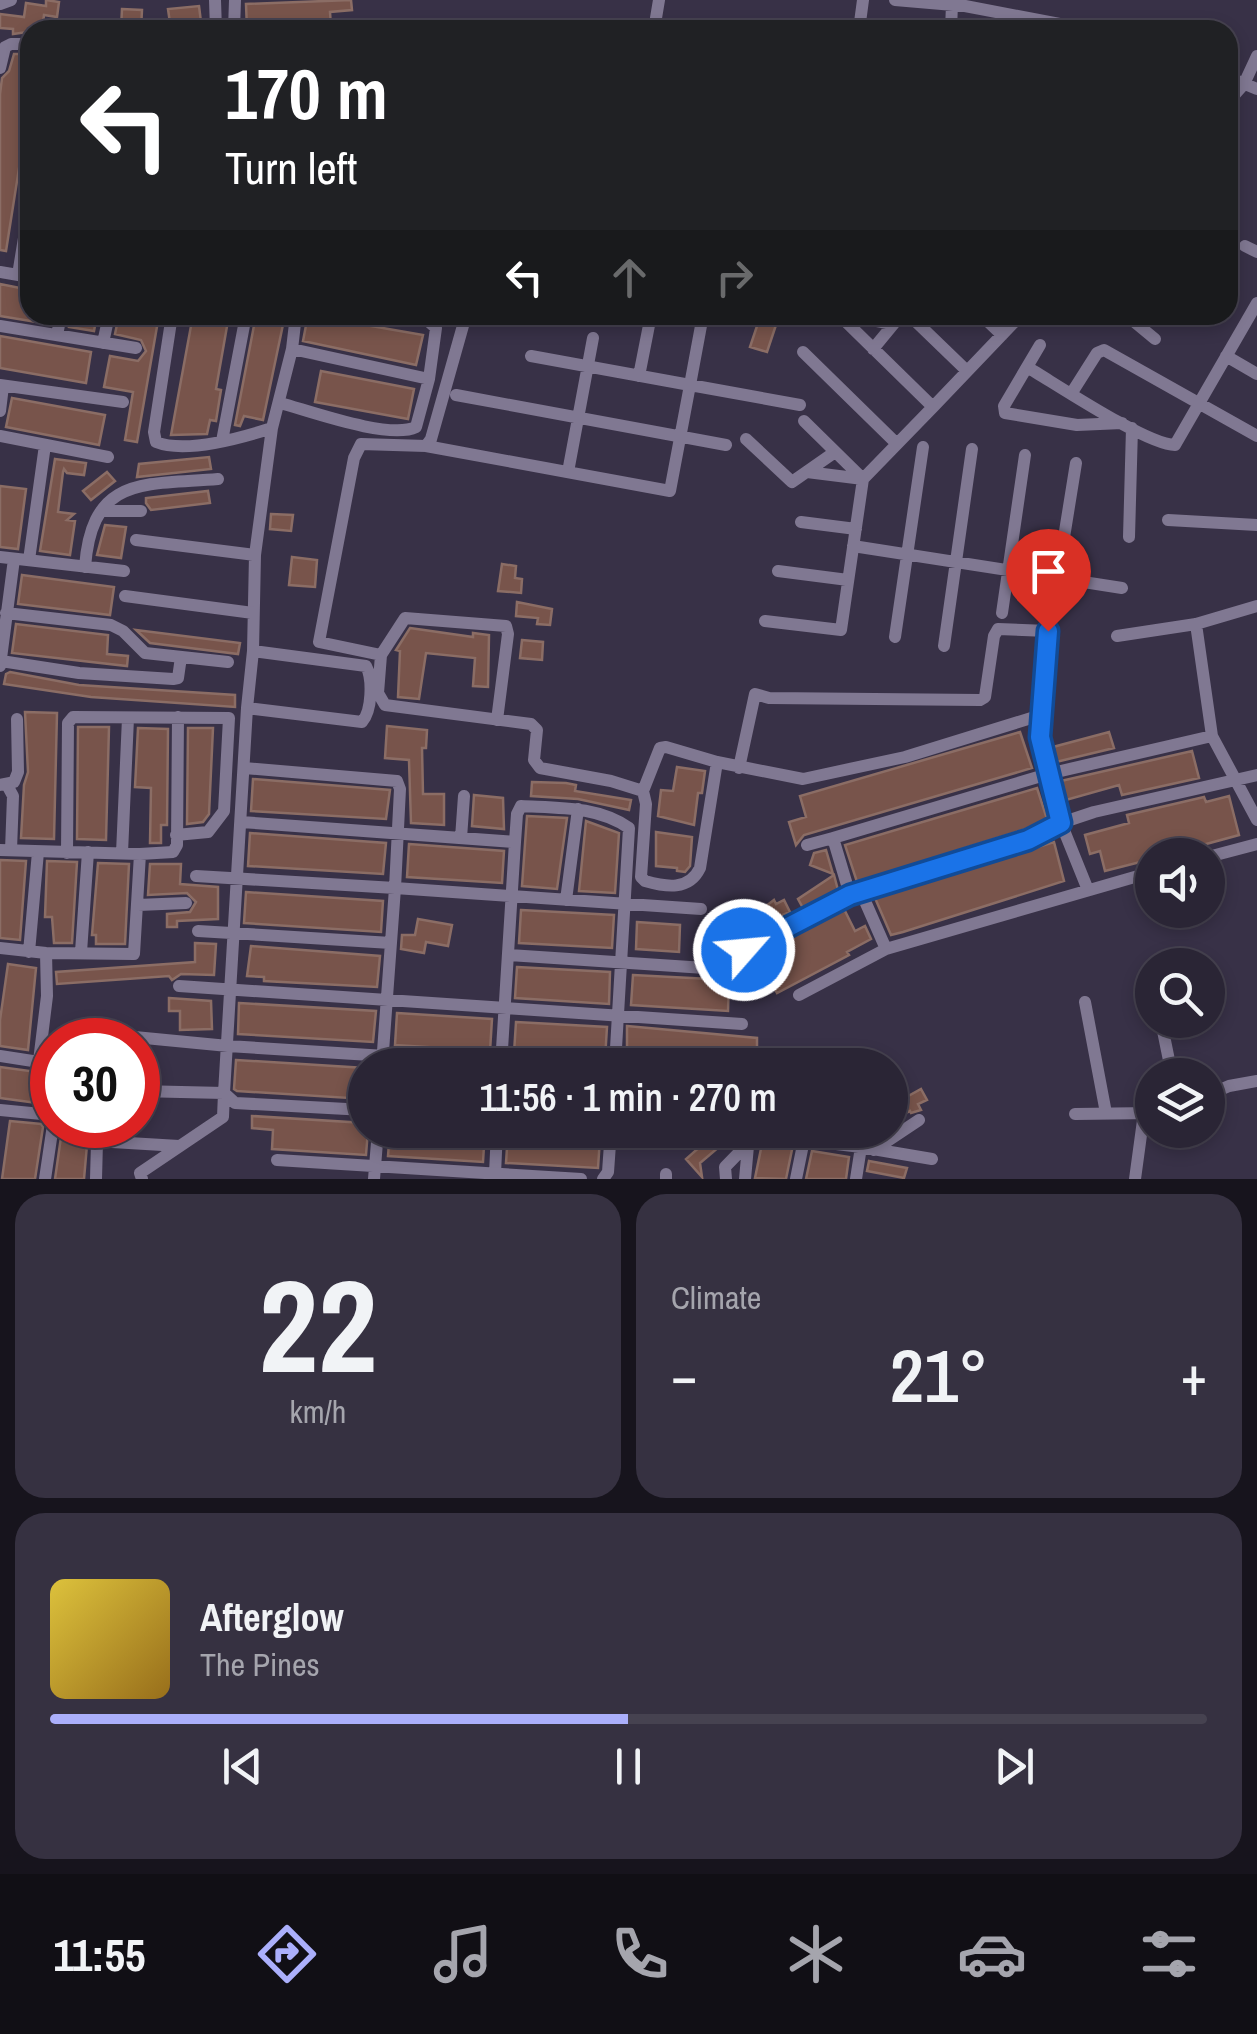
<!DOCTYPE html>
<meta charset="utf-8">
<style>
body{margin:0;font-family:"Archivo Narrow",sans-serif;background:#363141;color:#f1f3f6;height:100vh;display:flex;flex-direction:column;font-size:38px;white-space:nowrap}
*{box-sizing:border-box;margin:0}
p{font-size:32px;color:#a5a5ad}
.icon{flex:none;width:55px;height:55px;fill:none;stroke:currentColor;stroke-width:2;stroke-linecap:round;stroke-linejoin:round}
.map{position:relative;height:1179px;overflow:hidden}
.details{display:flex;flex-direction:column;gap:15px;padding:15px;background:#17141d;flex:1}
.details>*{flex:none}
.top-card{position:absolute;left:20px;top:20px;width:1218px;height:305px;border-radius:30px;box-shadow:0 5px 15px #0003,0 0 0 2px #464250;background:#202124;color:#fff;overflow:hidden}
.tools{position:absolute;left:1135px;top:838px;display:grid;gap:20px}
.tools a{display:grid;place-items:center;width:90px;height:90px;border-radius:50%;background:#2a2535;box-shadow:0 5px 15px #0003,0 0 0 2px #464250;font-size:50px}
.speed{position:absolute;left:30px;top:1018px;display:flex;gap:20px;font-size:50px;font-weight:700;text-align:center}
.speed>*{display:grid;place-content:center;width:130px;height:130px;border-radius:50%;background:#2a2535;box-shadow:0 5px 15px #0003,0 0 0 2px #464250;line-height:1}
.speed .limit{border:15px solid #d22;background:#fff;color:#111}
.pin{position:absolute;display:grid;place-items:center;width:85px;height:85px;color:#fff;margin:-102px -42px;border-radius:50% 50% 50% 0;rotate:-45deg;box-shadow:0 0 10px #0007}
.pin .icon{rotate:45deg}
.me{position:absolute;width:110px;margin:-55px;rotate:63deg;stroke-linejoin:round;filter:drop-shadow(0 0 8px #0008)}
.turn{display:flex;align-items:center;gap:35px;height:210px;padding:0 40px;font-size:45px}
.turn .icon{width:130px;height:130px;stroke-width:2.5}
.turn b{display:block;font-size:70px;line-height:85px}
.lanes{display:flex;align-items:center;height:95px;padding:0 40px;background:#0003;justify-content:center;gap:50px;direction:ltr}
.lanes .off{opacity:.35}
.big{font-size:75px;font-weight:600;line-height:1.1}
.details .card{flex:1;display:flex;flex-direction:column;justify-content:center;gap:15px;min-width:0;padding:0 35px;border-radius:30px;background:#363141}
.details .dial{align-items:center;gap:0}
.dial b{font-size:130px;line-height:1}
.song{display:flex;align-items:center;gap:30px}
.cover{width:120px;height:120px;border-radius:15px;background:linear-gradient(135deg,hsl(50 70% 55%),hsl(40 70% 35%))}
.played{height:10px;border-radius:5px;background:linear-gradient(90deg,#abaffb 50%,#464250 50%)}
.keys{display:flex;justify-content:space-around;direction:ltr}
.heat{display:flex;justify-content:space-between;align-items:center;font-size:55px;direction:ltr}
.details .tiles{flex:1;display:grid;gap:15px;grid-template-columns:1fr 1fr}
.card:last-child{grid-column:span 2}
.trip{position:absolute;left:348px;top:1048px;width:560px;height:100px;border-radius:50px;background:#2a2535;box-shadow:0 5px 15px #0003,0 0 0 2px #464250;font-weight:600;line-height:100px;text-align:center}
.tabs{display:flex;height:160px;justify-content:space-around;align-items:center;background:#110f15;color:#a5a5ad}
.tabs .icon{width:70px;height:70px}
.tabs .on{color:#abaffb}
.tabs b{font-size:45px;color:#f1f3f6}
.map>svg:first-child{display:block}
.building{fill:#78544b;stroke:#8b6d65;stroke-width:2.5}
.lines{fill:none;stroke-linecap:round;stroke-linejoin:round}
.minor{stroke:#807892;stroke-width:12}
.route-casing{stroke:#114b97;stroke-width:25}
.route{stroke:#1a73e8;stroke-width:18}
</style>
<div class="map">
<svg width="1257" height="1179" viewBox="0 0 1257 1179">
<rect width="100%" height="100%" fill="#383147"/>
<path class="building" d="M46 0 59 2 57 17 44 15 42 30 13 34V29L0 28V14L24 17 26 3 46 6Z
M351 0 352 10 330 12 331 27 247 30 246 4Z
M199 6 202 30H171L168 9Z
M122 9 142 10 141 30 121 29Z
M14 54H30V91L22 150H30V163L20 162 6 251 0 250V94L2 78 9 71Z
M0 284 30 290V315H51L49 324 0 316Z
M71 315H97L94 331 69 327Z
M119 315H159L137 442 125 440 133 392 104 387 110 356 138 361 146 351 141 340 115 334Z
M193 315H229L216 389 221 390 216 421 210 420 207 434 171 435Z
M256 315H285L263 420 244 416 240 426 235 425Z
M308 315 423 335 416 365 303 341Z
M760 317 777 322 767 352 750 347Z
M0 336 91 352 86 383 0 368Z
M321 371 414 389 408 419 315 402Z
M12 398 105 415 99 445 6 427Z
M209 457 211 469 137 477 139 464Z
M55 459 86 463 84 475 67 473 64 469 63 472 58 512 74 514 67 520 75 521 70 555 40 551Z
M107 472 115 481 91 500 83 491Z
M0 486 26 489 18 549 0 547Z
M208 491 210 503 151 510 146 503V498Z
M271 514 293 515 291 531 270 529Z
M105 525 126 527 121 558 97 555Z
M292 557 317 560 315 587 289 585Z
M502 564 516 566 515 578 522 579 521 593 498 591Z
M22 575 114 587 110 615 18 604Z
M517 602 552 609 550 625 537 624 538 618 516 616Z
M16 624 108 635 107 654 128 656 127 666 12 653Z
M410 628 473 637V633L489 635 488 687 473 686 475 658 426 653 419 699 398 697 400 651 396 650Z
M136 630 240 643 238 654 150 643Z
M522 640 543 642 542 660 520 658Z
M10 672 79 685 235 695V707L91 697 4 684 6 674Z
M25 712 57 713 54 839 21 838 24 785 28 772Z
M387 726 427 730 426 748H422L423 794H444V825L411 823 409 760 385 758Z
M78 727H109L106 840 77 839Z
M138 728 168 729 167 825H161V843H150L151 788 135 787Z
M188 728H213L209 814 203 822 187 824Z
M1020 732 1032 768 804 835 796 845 789 822 806 817 800 796Z
M1109 732 1114 748 1056 762 1053 747Z
M1192 751 1199 778 1122 795 1119 785 1066 800 1061 781Z
M677 767 705 771 702 793H698L694 825 658 816 661 790 673 791Z
M253 779 390 790 386 819 251 811Z
M532 782 566 783 576 785 575 791 631 800 629 810 578 799 531 796Z
M1037 788 1047 819 1029 828 857 882 845 845Z
M474 795 503 798 504 829 472 826Z
M1229 796 1239 835 1166 855H1152V859L1105 871 1100 851 1090 854 1085 835 1129 823 1127 815 1204 797 1206 802Z
M527 816 567 818 557 889 522 886Z
M586 821 619 833 615 893 579 891Z
M656 832 692 837 690 866 685 872 677 871V868L656 866Z
M250 833 386 843 383 874 248 866Z
M1054 842 1064 881 903 932 891 935 875 898Z
M409 844 504 851 502 883 407 877Z
M826 850 833 874 810 865 814 853Z
M0 860 26 861 20 940 0 938Z
M47 861 77 862 72 943H54L52 917H45Z
M98 863 129 864 125 944H96V935H92Z
M150 864H181L180 884 218 887V919L177 921V927H167V914L190 912 196 902 187 893 148 895Z
M834 875 838 890 803 908 798 899Z
M246 892 383 901 381 932 244 923Z
M774 900 776 904 784 900 790 912 782 915 784 918 748 934 742 924Z
M844 909 855 931 865 926 871 939 847 952 849 955 777 993 762 966 754 971 748 960Z
M521 910 614 915 612 948 519 943Z
M418 919 452 925 448 946 426 942 424 953 401 949 402 935H415Z
M637 922 680 925 679 952 636 949Z
M195 943 216 944 214 975 181 974 172 980 169 976 57 984 56 972 195 962Z
M251 946 380 956 377 987 264 981V977L247 976Z
M8 964 36 968 28 1050 0 1046V1020Z
M517 967 610 972 609 1004 515 998Z
M633 975 729 980 728 1011 631 1005Z
M169 998 211 1001 212 1029 180 1030V1011H169Z
M239 1003 376 1011 373 1042 238 1034Z
M397 1013 492 1019 490 1051 395 1045Z
M516 1022 607 1027 605 1059 514 1053Z
M627 1026 757 1038V1048H747L746 1065 627 1062Z
M236 1060 365 1068V1099L237 1091 234 1089Z
M0 1067 52 1074V1105L0 1098Z
M921 1089 927 1100 918 1104 921 1110 911 1113 910 1111 890 1120V1108L894 1104Z
M252 1116 365 1123V1130H368L366 1155 272 1149 273 1130 252 1128Z
M10 1121 41 1124 43 1127 35 1179H2Z
M62 1130 72 1131 70 1142 87 1145 84 1179H55Z
M390 1130H485L483 1162 388 1156Z
M719 1130H739L700 1163 702 1177 686 1159Z
M774 1130H796L786 1179 755 1178 762 1144 771 1140Z
M508 1132 600 1138 598 1168 506 1163Z
M812 1151 849 1157 846 1179H806Z
M869 1161 907 1168 904 1178 867 1171Z"/>
<g class="lines">
<path class="minor" d="M215 0 216 30
M895 0 965 6 1091 30
M0 4 11 0
M234 30 235 0
M654 30 659 0
M859 30 863 0
M951 30 952 4
M0 68 5 47 11 44H30
M1228 77 1257 89
M1228 102 1244 84 1257 56
M1245 246 1257 252
M0 272 30 277
M18 275 30 201
M172 315 154 432 156 442C186 454 241 438 272 428
M296 315 292 349 272 428 255 555 253 651 247 708 224 1093 235 1103 365 1110
M466 315 431 439 426 446 361 444 354 458 319 642 381 655 378 693 385 705 531 724 537 730 534 760 540 768 611 781 643 791 646 804 641 877 645 881C666 887 689 891 700 868L717 762 803 779 905 757 1041 715
M703 315 690 385 800 405
M839 315 933 407 1021 315
M847 315 892 324
M909 315 967 371
M981 315 1002 335
M1126 315 1155 339
M0 326 136 348
M57 335 61 315
M103 343 109 315
M1040 345 1004 406 1005 413 1077 425 1122 423
M292 349 429 379 436 328 427 320 406 315
M873 349 901 315
M803 352 897 444
M1226 356 1257 374
M1027 367C1056 384 1147 445 1175 445L1257 303
M639 376 651 315
M0 385 123 402
M1071 394 1097 353 1104 350 1257 436
M456 395 726 445
M280 403C310 411 389 440 416 427L429 379
M0 411 3 386
M804 421 863 479 933 407
M0 436 108 457
M746 439 792 482 835 452
M222 441 246 315
M426 446 670 491 690 385 531 356
M568 472 593 338
M101 511H141
M1168 520 1257 525
M801 522 856 529
M1129 537 1132 428
M136 540 255 555
M853 546 1122 588
M0 557 124 571
M29 560 45 445
M85 567C92 475 144 485 218 479
M778 571 848 580
M125 596 253 613
M6 613 111 625 123 631 145 653 228 662
M1002 613 1025 455
M1051 618 1076 463
M765 621 841 630 863 479 807 472
M1196 624 1212 736 1257 820
M1117 636 1196 624 1257 606
M895 637 923 447
M944 646 972 449
M381 655 405 618 506 626 508 634 497 720
M1 661 79 673 173 679 178 678 181 657
M0 666 14 559
M247 708 362 722C372 711 373 679 366 666L253 651
M244 768 397 781 400 789 395 888 701 909
M739 768 755 694 769 698 980 700 985 697 994 636 998 629 1048 631 1040 737 1061 823 1088 890
M0 785 14 782 18 772 17 719
M7 785 13 796 11 850
M643 791 660 748 666 747 717 762
M241 822 515 842 501 1065
M461 838 464 796
M515 842 517 814 521 806C558 808 598 806 629 828L615 1065
M807 845 833 838
M0 850 140 854 173 852 177 845 178 717
M67 853 68 723 73 717 229 718 224 811 208 832 176 835
M122 853 128 718
M1208 857 1257 844
M196 876 395 888 382 1065
M861 892 886 949
M850 895 833 838 1048 774 1212 736
M566 900 578 809
M138 905 186 903
M198 931 391 943
M0 948 46 953 134 954 140 854
M744 950 850 895 1027 840 1061 823 1094 812 1257 775
M29 952 38 852
M81 952 88 852
M509 955 720 969
M179 986 742 1024
M799 995 886 949 1152 872
M1085 1002 1106 1113
M1161 1021 1172 1075
M92 1040 93 1033 228 1046 528 1065
M0 1056 52 1064
M39 1061 47 996 46 953
M138 1091 224 1093 223 1117 140 1173 142 1179
M1208 1095 1229 1086 1257 1081
M0 1110 52 1115
M1075 1114 1152 1113
M89 1125 97 1142 96 1179
M803 1140 861 1147
M112 1142 179 1146
M874 1150 919 1120
M277 1160 581 1179
M495 1174 497 1130
M666 1174V1179
M45 1179 53 1125
M374 1179 378 1130
M603 1179 608 1172 611 1130
M726 1179 725 1167 761 1130
M745 1179 748 1146
M796 1179 806 1130
M856 1179 861 1147 932 1159
M1135 1179 1144 1113"/>
</g>
<g class="lines">
<g class="route-casing">
<path id="route" d="M744 950 850 895 1028 840 1061 823 1040 737 1048 631"/>
</g>
<use href="#route" class="route"/>
</g>
</svg>
<div class="tools">
<a><svg class="icon" aria-label="sound" viewBox="0 0 24 24"><path d="M4 9h4l5-4v14l-5-4H4zM17 9q2 3 0 6"/></svg></a>
<a><svg class="icon" aria-label="search" viewBox="0 0 24 24"><circle cx="10" cy="10" r="6"/><path d="M15 15l6 6"/></svg></a>
<a><svg class="icon" aria-label="layers" viewBox="0 0 24 24"><path d="M12 4l9 5-9 5-9-5zM3 14l9 5 9-5"/></svg></a>
</div>
<div class="speed"><div class="limit">30</div></div>
<div class="pin" style="left:1048px;top:631px;background:#d93025"><svg class="icon" aria-label="arrive" viewBox="0 0 24 24"><path d="M6 21V4h12l-3 4 3 4H6"/></svg></div>
<svg class="me" style="left:744px;top:950px" viewBox="-20 -20 40 40"><circle r="17" fill="#1a73e8" stroke="#fff" stroke-width="3"/><path d="M0-11L8 9 0 5-8 9z" fill="#fff"/></svg>
<div class="trip">11:56 · 1 min · 270 m</div>
<div class="top-card">
<div class="turn"><svg class="icon" aria-label="left" viewBox="0 0 24 24"><path d="M17 20v-9H6M10 6l-5 5 5 5"/></svg><div><b>170 m</b>Turn left</div></div>
<div class="lanes"><svg class="icon" aria-label="left" viewBox="0 0 24 24"><path d="M17 20v-9H6M10 6l-5 5 5 5"/></svg><svg class="icon off" aria-label="ahead" viewBox="0 0 24 24"><path d="M12 20V5M6 11l6-6 6 6"/></svg><svg class="icon off" aria-label="right" viewBox="0 0 24 24"><path d="M7 20v-9h11M14 6l5 5-5 5"/></svg></div>
</div>
</div>
<section class="details">
<div class="tiles">
<div class="card dial"><b>22</b><p>km/h</p></div>
<div class="card"><p>Climate</p>
<div class="heat"><a>−</a><b class="big">21°</b><a>+</a></div>
</div>
<div class="card">
<div class="song"><i class="cover"></i><div><b>Afterglow</b><p>The Pines</p></div></div>
<div class="played"></div>
<div class="keys"><svg class="icon" aria-label="previous" viewBox="0 0 24 24"><path d="M18 5L8 12l10 7zM5 5v14"/></svg><svg class="icon" aria-label="pause" viewBox="0 0 24 24"><path d="M8 5v14M16 5v14"/></svg><svg class="icon" aria-label="next" viewBox="0 0 24 24"><path d="M6 5l10 7-10 7zM19 5v14"/></svg></div>
</div>
</div>
</section>
<nav class="tabs">
<b>11:55</b>
<svg class="icon on" aria-label="directions" viewBox="0 0 24 24"><path d="M12 3l9 9-9 9-9-9zM9 14v-3h6M13 9l2 2-2 2"/></svg>
<svg class="icon" aria-label="music" viewBox="0 0 24 24"><path d="M9 18V5l10-2v13"/><circle cx="6" cy="18" r="3"/><circle cx="16" cy="16" r="3"/></svg>
<svg class="icon" aria-label="phone" viewBox="0 0 24 24"><path d="M5 4h4l2 5-3 2q2 4 5 5l2-3 5 2v4C11 20 4 13 5 4z"/></svg>
<svg class="icon" aria-label="climate" viewBox="0 0 24 24"><path d="M12 3v18M4 7l16 10M4 17L20 7"/></svg>
<svg class="icon" aria-label="car" viewBox="0 0 24 24"><path d="M5 17H2v-5l4-1 3-4h7l3 4 3 1v5h-3M9 17h6M6 11h13"/><circle cx="7" cy="17" r="2"/><circle cx="17" cy="17" r="2"/></svg>
<svg class="icon" aria-label="filters" viewBox="0 0 24 24"><path d="M4 7h16M4 17h16"/><circle cx="9" cy="7" r="2"/><circle cx="15" cy="17" r="2"/></svg>
</nav>
